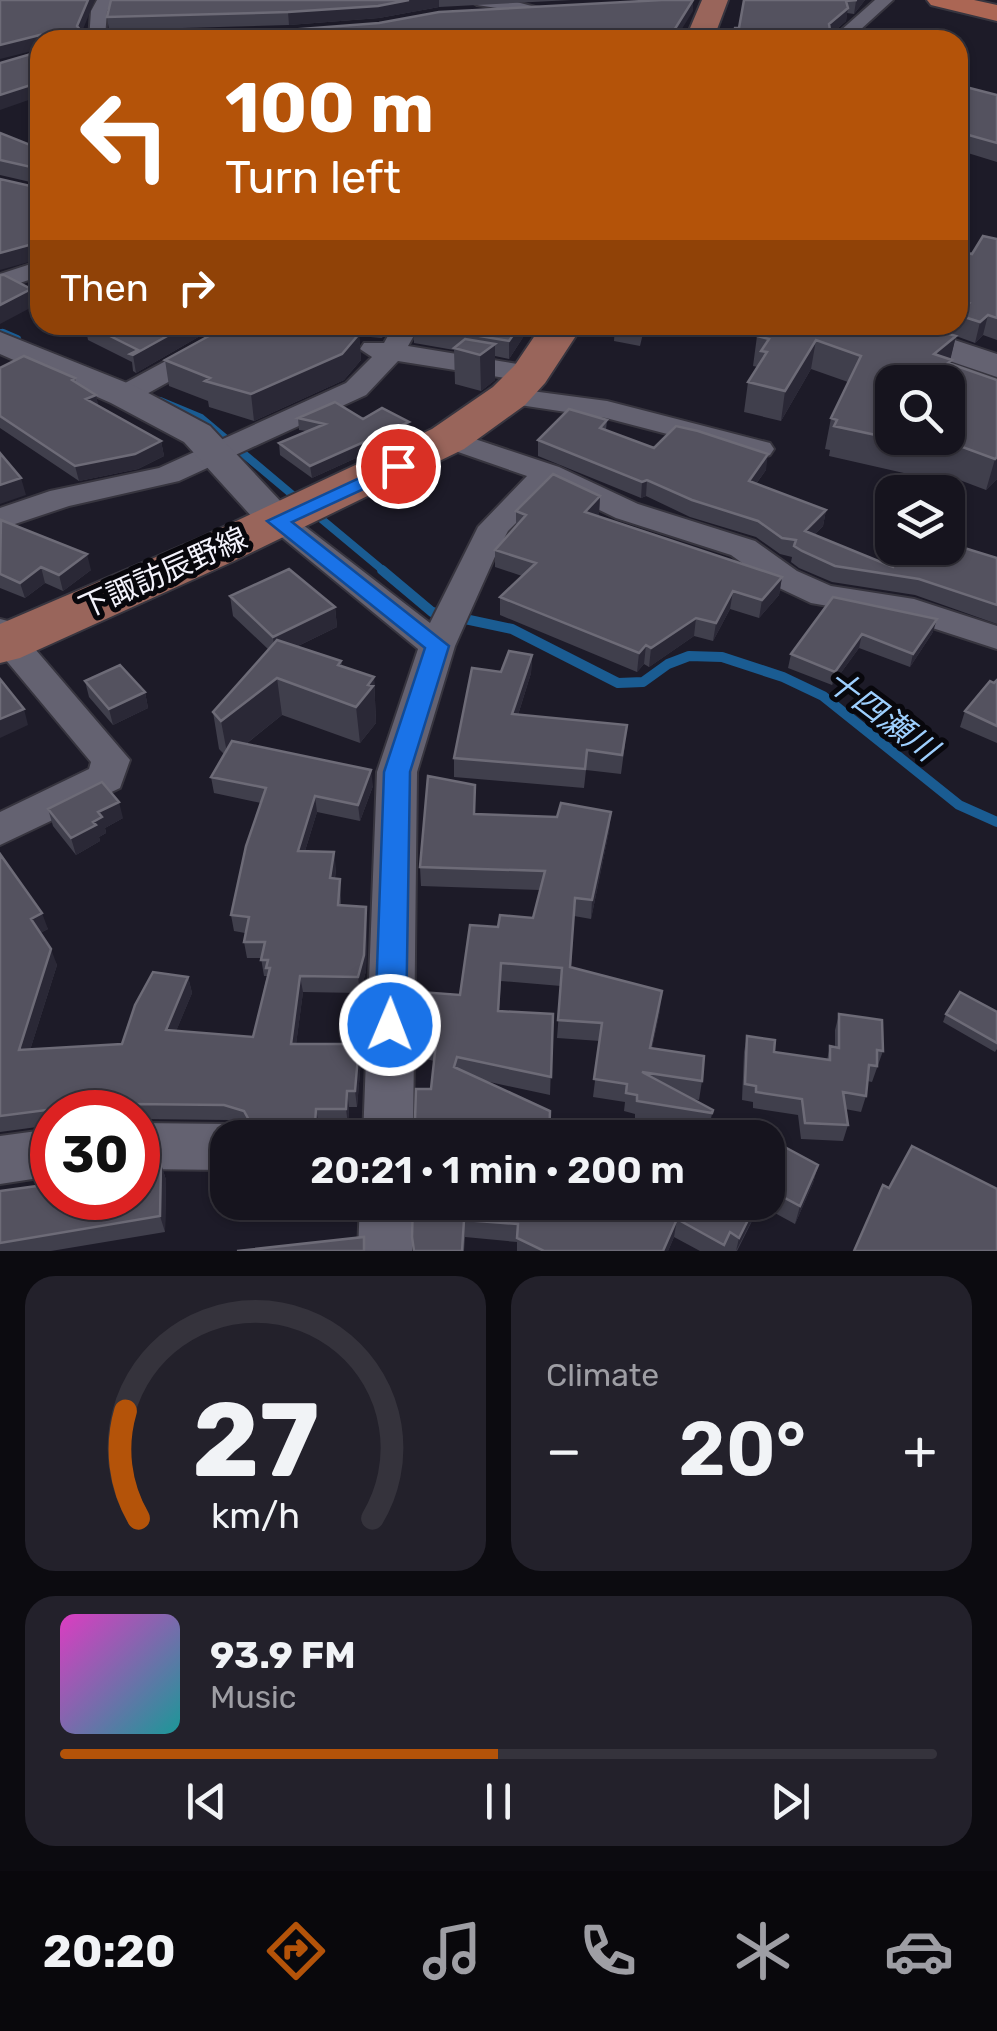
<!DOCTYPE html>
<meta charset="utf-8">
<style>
body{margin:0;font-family:Rubik,"Noto Sans JP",sans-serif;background:#23212b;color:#f1f3f6;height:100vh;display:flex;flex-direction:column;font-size:38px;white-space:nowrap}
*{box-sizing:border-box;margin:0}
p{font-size:32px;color:#9e9ea4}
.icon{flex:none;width:55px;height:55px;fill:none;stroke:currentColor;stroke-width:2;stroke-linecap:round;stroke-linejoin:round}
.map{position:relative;height:1251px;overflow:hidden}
.drawer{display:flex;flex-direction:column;gap:25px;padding:25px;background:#0c0b10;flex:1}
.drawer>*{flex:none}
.top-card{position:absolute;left:30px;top:30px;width:938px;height:305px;border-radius:30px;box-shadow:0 2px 8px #0004,0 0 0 2px #35333c;background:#b45309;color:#fff;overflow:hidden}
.tools{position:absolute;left:875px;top:365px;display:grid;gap:20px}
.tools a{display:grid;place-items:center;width:90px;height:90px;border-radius:20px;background:#16141e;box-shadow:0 2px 8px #0004,0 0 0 2px #35333c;font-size:50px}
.speed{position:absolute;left:30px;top:1090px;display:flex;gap:20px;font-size:50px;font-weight:700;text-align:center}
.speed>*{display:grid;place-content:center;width:130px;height:130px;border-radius:50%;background:#16141e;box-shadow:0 2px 8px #0004,0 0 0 2px #35333c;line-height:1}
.speed .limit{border:15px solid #d22;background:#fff;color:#111}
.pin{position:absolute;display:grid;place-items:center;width:85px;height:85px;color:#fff;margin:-42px;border:5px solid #fff;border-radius:50%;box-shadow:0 2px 10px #0007}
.me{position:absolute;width:110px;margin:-55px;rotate:1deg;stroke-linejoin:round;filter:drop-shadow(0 0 8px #0008)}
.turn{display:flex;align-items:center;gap:35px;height:210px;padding:0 30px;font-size:45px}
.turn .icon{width:130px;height:130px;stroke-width:2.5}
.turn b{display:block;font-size:70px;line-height:85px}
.then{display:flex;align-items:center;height:95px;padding:0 30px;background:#0003;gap:20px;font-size:38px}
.big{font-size:75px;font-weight:600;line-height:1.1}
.drawer .tile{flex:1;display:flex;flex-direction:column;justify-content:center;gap:15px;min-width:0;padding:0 35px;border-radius:30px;background:#23212b}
.drawer .dial{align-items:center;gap:0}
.dial svg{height:260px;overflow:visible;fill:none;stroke:#35333c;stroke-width:7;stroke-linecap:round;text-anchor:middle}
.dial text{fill:#f1f3f6;stroke:none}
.song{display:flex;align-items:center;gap:30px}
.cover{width:120px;height:120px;border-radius:15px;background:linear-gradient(135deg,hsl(310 70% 55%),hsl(180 70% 35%))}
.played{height:10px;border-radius:5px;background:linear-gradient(90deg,#b45309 50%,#35333c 50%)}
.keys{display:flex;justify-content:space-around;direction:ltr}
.heat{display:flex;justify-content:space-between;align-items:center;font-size:55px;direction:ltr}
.drawer .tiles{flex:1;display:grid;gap:25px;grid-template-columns:1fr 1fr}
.tile:last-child{grid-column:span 2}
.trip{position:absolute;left:210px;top:1120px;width:575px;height:100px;border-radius:30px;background:#16141e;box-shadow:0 2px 8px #0004,0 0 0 2px #35333c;font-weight:600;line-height:100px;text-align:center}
.tab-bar{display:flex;height:160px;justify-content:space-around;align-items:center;background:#09080c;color:#9e9ea4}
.tab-bar .icon{width:70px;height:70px}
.tab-bar .current{color:#b45309}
.tab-bar b{font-size:45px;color:#f1f3f6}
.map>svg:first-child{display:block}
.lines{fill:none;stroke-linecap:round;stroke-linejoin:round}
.stream-far2{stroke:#1a5c92;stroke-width:6}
.stream-far1{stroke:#1a5c92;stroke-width:8}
.stream{stroke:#1a5c92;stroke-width:10}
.minor-casing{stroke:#37353f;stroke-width:4}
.tertiary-casing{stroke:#37353f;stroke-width:4}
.primary-casing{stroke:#37353f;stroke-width:4}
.trunk-casing{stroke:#37353f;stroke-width:4}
.minor{fill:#646271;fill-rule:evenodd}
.tertiary{fill:#646271;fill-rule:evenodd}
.primary{fill:#99655b;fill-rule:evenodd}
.trunk{fill:#ab6654;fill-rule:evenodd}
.wall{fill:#403f4c}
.shaded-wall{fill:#2a2836}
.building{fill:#54525f;stroke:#6d6b77;stroke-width:2.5;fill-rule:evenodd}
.route{fill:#1a73e8;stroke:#114b97;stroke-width:2.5}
.labels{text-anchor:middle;stroke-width:10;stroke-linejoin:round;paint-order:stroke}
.street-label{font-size:30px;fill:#f3f2fb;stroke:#08070c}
.water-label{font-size:32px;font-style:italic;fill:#9ecffe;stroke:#08070c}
</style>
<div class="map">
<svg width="997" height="1251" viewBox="0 0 997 1251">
<rect width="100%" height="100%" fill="#1d1b28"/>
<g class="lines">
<path class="stream-far2" d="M0 332 9 336"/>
<path class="stream-far1" d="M3 333 17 339
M160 401 201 418 301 502
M313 512 385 572"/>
<path class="stream" d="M382 570 432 612 512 629 618 683 643 682 668 664 689 656 722 657 783 677 823 696 959 805 997 822"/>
<g class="minor-casing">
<path id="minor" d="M97 0H113L107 11 105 38 89 40 91 11Z
M469 0H509L543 9 535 14 477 5Z
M875 0H893L849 40H830Z
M40 261V276L0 290V274Z
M225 325H251L244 340 134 401H114L110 395 114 389 223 330Z
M394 325H420L408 346 530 366 544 374 530 382 398 361 366 395 179 481 69 506 0 529V508L50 491 159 468 346 383 372 357 360 349 364 343H384Z
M509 388 607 401 770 443 774 449 770 455 759 458 606 418 499 402 495 396 499 390Z
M448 430 559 467 638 504 755 541 797 571 831 586 914 599 997 626V649L908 620 811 603 773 585 731 555 616 518 552 487 508 531 497 552 455 646 417 772 413 1138H363L377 772 418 649 262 521 267 514H289L430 623 478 527 527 476 438 445 433 439 438 433Z
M0 619 12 622 130 760 120 788 0 845V812L89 769 91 762 0 653Z
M138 1123 228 1124 246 1130 249 1138H228V1170L138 1169Z
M52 1129V1176L0 1184V1136Z
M360 1202H412V1251H358Z"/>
</g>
<g class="tertiary-casing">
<path id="tertiary" d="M859 325H909L997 354V377L864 332Z
M0 332 137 387 210 426 299 521 292 530 278 533 264 530 184 442 111 403 0 354Z"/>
</g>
<g class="primary-casing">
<path id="primary" d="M702 0H728L713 40H685Z
M542 325H583L545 383 525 405 464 449 234 561 20 658 0 663V624L198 539 432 429 493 387 515 365Z"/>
</g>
<g class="trunk-casing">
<path id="trunk" d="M927 0H974L997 5V21L931 5Z"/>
</g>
<use href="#minor" class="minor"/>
<use href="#tertiary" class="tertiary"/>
<use href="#primary" class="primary"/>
<use href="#trunk" class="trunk"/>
</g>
<path class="wall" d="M111 0H572L439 7 379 18 289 25 109 30 107 17Z
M744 0H865L854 14 847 13 846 21 830 35 739 28Z
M958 85 997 95V162L958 150Z
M0 133 35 147 40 145V259L39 184 0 175Z
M997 239V340L983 335 975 343 956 336 950 359 952 360 951 364 997 380V479L986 490 941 473 939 481 829 456 830 450 825 449 831 418 848 382 811 369 781 421 744 412 748 382 758 367 753 366 757 336 949 334 951 325H958V251L972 254Z
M85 325H219L136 373 133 371 132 362 88 340Z
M229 325H391L382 338 359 336 361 360 344 380 254 421 209 407 208 401 169 386 165 360Z
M414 325H531L509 359 495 356V380L481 391 455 384 454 350 414 343Z
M615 325H645L640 346 614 341Z
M0 368 75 378 76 383 96 395 98 406 161 441 164 456 138 469 79 481 0 428Z
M298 418 363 419 409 434 312 478 280 455 279 443 306 431 299 430Z
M607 420 606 430 654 448 766 470 756 484 826 510 823 526 814 535 893 567 930 562 997 558V624L915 595 832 582 799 568 791 562 792 557 780 554 756 537 690 517 646 496 641 498 538 456V440Z
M600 496 599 514 597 516 782 577 779 595 759 618 730 609 713 641 694 636 649 667 644 664 637 672 500 615V597L522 576 495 567V550L516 526V511Z
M0 521 91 570 63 591 45 583 25 598 0 588Z
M230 596 335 607 337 627 296 647 341 661 342 666 374 677 376 723 360 743 282 715 246 744 373 786 360 821 317 812 305 851 336 868 335 879H340L341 905 366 907 367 923 366 971 360 993 303 992 296 1044H359L361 1060 357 1107H349L348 1125H319L317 1138 252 1136 247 1126 228 1120 138 1119V1121V1112H52V1127V1125L0 1132V854L48 929 40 933 57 965 30 1050 122 1044 188 977 192 993 176 1031 253 1037 267 976H264L261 958H247L244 942 245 933 234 931 231 915 261 803 214 793 211 777 224 754 219 749 213 712 269 650 233 616Z
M833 597 933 632 910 667 859 648 832 685 788 668 791 654Z
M532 655 531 673 518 715 625 744 621 774 586 770 584 788 454 777V758L501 672Z
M997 680V743L960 727 965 711Z
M85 681 145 692 148 708 113 725 89 697Z
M48 809 123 818 105 828 106 833 99 837 100 841 76 855 53 826Z
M611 812 609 831 591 919 574 916 571 967 660 1010 652 1048 702 1081 699 1100 693 1099 713 1110 708 1131 635 1120V1114L624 1111 625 1102 593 1097 600 1041 557 1038 561 986 501 981 499 1011 553 1014 550 1095 485 1081 549 1138H408L407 1127 415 1120 431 1089 434 1061 418 1057 416 1039 460 995 498 927 533 918 540 890 421 886 420 867 475 814 557 817Z
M997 1012V1049L995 1052 943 1022 946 1014Z
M839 1014 883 1051 872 1082 867 1081 866 1096 861 1112 845 1109 848 1125 843 1141 801 1139 798 1115 753 1108V1102L742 1100 744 1052 747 1036 774 1052 827 1060 830 1046 835 1047V1030Z
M768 1138 818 1165 813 1183 795 1224 760 1205 737 1251H700L674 1237 668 1251H517V1242L465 1237 464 1251H413V1202L574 1211 576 1202H768Z
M228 1155V1200H217L213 1184Z
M161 1164 166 1180 165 1232 51 1251H0V1191L52 1198Z"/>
<path class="shaded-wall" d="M88 0H95L79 39 77 26Z
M409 0H439V7L379 18 289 25 288 12Z
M693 0V11L675 40H668Z
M857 0H865L854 14 856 1Z
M848 8 846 21 830 35 829 40H819L829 24Z
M40 35V49L0 59V45Z
M40 82V96L0 110V95Z
M40 242V259L0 270V253Z
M31 289 34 306 0 324V305Z
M988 315 983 335 975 343 980 322Z
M187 325H219L136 373 133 355Z
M381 325H391L382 338Z
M520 325H531L509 359V341Z
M359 334 361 360 344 380 254 421 251 394Z
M956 336 950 361 952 360 946 382 934 354Z
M816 340 811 369 781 421 785 391Z
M495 344V380L481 391 480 355Z
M96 395 99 409 86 399Z
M409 422V434L312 478 310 466Z
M161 441 164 456 138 469 79 481 75 466Z
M768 454 766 470 746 497 749 481Z
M997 457V479L986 490 995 459Z
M21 478 26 495 0 504V485Z
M647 480 646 496 641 498 642 482Z
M600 496 599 514 584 530 585 512Z
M826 510 823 526 802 547 805 531Z
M87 554 91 570 63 591 59 575Z
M41 567 45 583 25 598 20 583Z
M782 577 779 595 759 618 762 600Z
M733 591 730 609 713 641 716 623Z
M335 607 337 627 275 657 273 637Z
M696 618 694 636 649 667 651 648Z
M937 619 933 632 910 667 913 654Z
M862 634 859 648 832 685 835 672Z
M646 645 644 664 637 672 639 653Z
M532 655 531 673 512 734V714Z
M374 677 376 723 360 743 356 707 368 685Z
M277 678 282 715 228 758 221 721Z
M145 692 148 708 113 725 109 709Z
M24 709 28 725 0 738V719Z
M371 770 373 786 360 821 358 805Z
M315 796 317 812 300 867 298 851Z
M119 802 123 818 105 828 106 833 99 837 100 841 76 855 71 838 93 822 98 812Z
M611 812 609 831 591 919 592 900Z
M334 852 336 868 332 895 330 878Z
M366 907 367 923 366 971 360 993 358 977Z
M42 913 48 929 36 935 31 919Z
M51 949 57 965 25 1066 19 1050Z
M300 976 303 992 294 1060 291 1044Z
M188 977 192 993 170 1046 166 1030Z
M662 991 660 1010 648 1066 650 1048Z
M359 1044 361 1060 357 1107 355 1091Z
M347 1091 349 1107 348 1125 346 1109Z
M316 1109 319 1125 317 1138 315 1124Z
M161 1164 166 1180 165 1232 160 1216Z
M818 1165 813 1183 795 1224 800 1206Z
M757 1202H761L760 1205 736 1251 739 1238Z
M677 1219 674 1237 668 1251H663Z"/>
<path class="building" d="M0 0H88L77 26 81 31 288 30 379 23 439 12 662 0H693L668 40H40V82L0 95V63L38 52 40 35 0 45Z
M111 0H409L378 6 288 12 107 17Z
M744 0H857L846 1 848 8 829 24 830 30 819 40H731L735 28H739Z
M958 85 997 95V143L958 132Z
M0 133 35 147 40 145V242L0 253V179L39 188 40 169 0 160Z
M983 236 997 239V318L988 315 980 322 958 315V311L969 303 958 299V251L972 254Z
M0 275H4L31 289 0 305Z
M88 325H187L133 355 130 354 138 350Z
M229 325H274L359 334 342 354 251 394 205 381 210 378 165 360Z
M414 325H520L509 341Z
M773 325H919L956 336 934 354 952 360 948 363 997 380V457L995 459 949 442 946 450 834 426 837 420 831 418 861 356 816 340 785 391 748 382 767 352 761 351 769 339 757 336ZM892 382H948V438H892Z
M465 339 495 344 480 355 454 348Z
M24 356 75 378 72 380 96 395 86 399 161 441 135 454 75 466 0 416V368Z
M335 402 363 419 382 408 409 422 310 466 279 443 325 424 298 418Z
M569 409 607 420 600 428 654 448 676 426 698 431 768 454 749 481 826 510 805 531 893 567 901 555 930 562 938 548H948V543L997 558V605L919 579 835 566 802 551 794 546 796 540 782 538 758 521 692 500 647 480 642 482 538 440Z
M0 453 21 478 0 485Z
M553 474 600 496 585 512 782 577 762 600 733 591 716 623 696 618 651 648 646 645 639 653 500 597 536 563 495 550 526 515 516 511Z
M1 520 87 554 59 575 41 567 20 583 0 574Z
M289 569 335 607 273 637 230 596Z
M833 597 937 619 913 654 862 634 835 672 791 654Z
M277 640 341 661 338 665 374 677 368 685 373 686 356 707 277 678 221 721 213 712Z
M509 651 532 655 512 714 627 725 622 755 587 750 585 769 454 758 472 668 501 672Z
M120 665 145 692 109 709 85 681Z
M0 679 24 709 0 719Z
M997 680V726L965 711 990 681 994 683Z
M232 741 371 770 358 805 315 796 298 851 334 852 330 878 340 879 338 905 366 907 364 955 358 977 300 976 291 1044H359L355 1091H347L346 1109H316L315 1124 249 1120 244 1111 224 1105 133 1104 130 1112 103 1111 102 1112H52V1122L46 1110 0 1116V854L42 913 31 919 51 949 19 1050 122 1044 135 1005 153 972 188 977 166 1030 253 1037 270 968H266L268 960H261L265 942H244L249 917 231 915 246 846 266 788 211 777Z
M428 776 475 785 474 814 557 817 561 803 611 812 592 900 575 898 570 967 662 991 650 1048 704 1056 702 1081 642 1072 713 1110 712 1113 637 1101V1095L626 1093 627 1084 594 1079 602 1023 558 1020 562 968 501 963 498 1011 553 1014 551 1077 457 1057 454 1067 550 1111 549 1138H430L432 1128 407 1127 415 1120 416 1089H431L436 1043 416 1039 421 992 460 995 470 925 498 927 500 915 533 918 545 871 420 867Z
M102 782 119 802 98 812 102 817 93 822 96 825 71 838 48 809Z
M960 992 997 1012V1043L946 1014Z
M839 1014 882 1020 883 1051 877 1050V1066L869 1065 866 1096 843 1092 848 1125 805 1123 802 1099 756 1092V1086L745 1084 747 1036 775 1040 774 1052 830 1060V1046L839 1048Z
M587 1128 609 1138H585Z
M768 1138 818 1165 800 1206 768 1189Z
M912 1146 997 1189V1251H854L883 1185 889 1188Z
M228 1155V1185L213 1184 218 1158Z
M161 1164 160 1216 0 1243V1191L52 1184V1198H138V1167Z
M413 1202H547V1209L574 1211 576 1202H757L739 1238 730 1232 724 1245 677 1219 663 1251H544L517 1238 518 1224 464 1220 462 1251H414L412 1237Z
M364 1237V1251H237Z"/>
<path class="route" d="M398 460 405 462V470L292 522 449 646 410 772 406 1025 401 1035 390 1038 380 1035 375 1025 384 772 425 648 267 521Z"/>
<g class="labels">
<g class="street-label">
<text transform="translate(163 573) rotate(-24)" y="10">下諏訪辰野線</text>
</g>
<g class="water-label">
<text transform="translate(882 715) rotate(37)" y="11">十四瀬川</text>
</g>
</g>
</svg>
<div class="tools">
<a><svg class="icon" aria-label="search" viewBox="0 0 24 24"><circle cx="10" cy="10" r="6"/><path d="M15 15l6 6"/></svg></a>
<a><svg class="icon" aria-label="layers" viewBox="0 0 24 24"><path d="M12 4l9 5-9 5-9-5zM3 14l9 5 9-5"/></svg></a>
</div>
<div class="speed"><div class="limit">30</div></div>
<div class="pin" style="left:398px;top:466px;background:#d93025"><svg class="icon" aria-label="arrive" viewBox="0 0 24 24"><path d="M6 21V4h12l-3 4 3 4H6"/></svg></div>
<svg class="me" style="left:390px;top:1025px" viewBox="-20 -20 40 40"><circle r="17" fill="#1a73e8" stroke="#fff" stroke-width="3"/><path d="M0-11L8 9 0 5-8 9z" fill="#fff"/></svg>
<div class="trip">20:21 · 1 min · 200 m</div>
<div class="top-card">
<div class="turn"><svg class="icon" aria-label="left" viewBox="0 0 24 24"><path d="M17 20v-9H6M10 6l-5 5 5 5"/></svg><div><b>100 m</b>Turn left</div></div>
<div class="then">Then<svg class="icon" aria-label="right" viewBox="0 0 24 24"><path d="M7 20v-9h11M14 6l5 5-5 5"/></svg></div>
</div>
</div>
<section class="drawer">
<div class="tiles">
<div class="tile dial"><svg viewBox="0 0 100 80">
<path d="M14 69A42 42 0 1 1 86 69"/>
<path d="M14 69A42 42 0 0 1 10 36" stroke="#b45309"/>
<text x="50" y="56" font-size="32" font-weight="700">27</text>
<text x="50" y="72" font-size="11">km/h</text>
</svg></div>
<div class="tile"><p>Climate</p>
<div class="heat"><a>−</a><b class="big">20°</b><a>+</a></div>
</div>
<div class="tile">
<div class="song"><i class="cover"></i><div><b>93.9 FM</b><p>Music</p></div></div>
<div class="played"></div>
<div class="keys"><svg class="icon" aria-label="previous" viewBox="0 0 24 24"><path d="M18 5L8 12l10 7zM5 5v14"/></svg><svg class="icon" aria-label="pause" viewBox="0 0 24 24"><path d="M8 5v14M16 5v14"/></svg><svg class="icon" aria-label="next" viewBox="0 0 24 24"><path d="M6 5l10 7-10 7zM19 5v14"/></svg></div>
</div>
</div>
</section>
<nav class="tab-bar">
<b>20:20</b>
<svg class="icon current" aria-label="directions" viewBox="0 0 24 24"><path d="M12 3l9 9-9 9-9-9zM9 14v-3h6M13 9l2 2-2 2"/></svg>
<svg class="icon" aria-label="music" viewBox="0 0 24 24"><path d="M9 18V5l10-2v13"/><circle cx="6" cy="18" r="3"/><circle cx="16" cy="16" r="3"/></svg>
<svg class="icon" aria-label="phone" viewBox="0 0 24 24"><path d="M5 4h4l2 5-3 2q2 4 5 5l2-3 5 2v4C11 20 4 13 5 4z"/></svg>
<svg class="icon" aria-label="climate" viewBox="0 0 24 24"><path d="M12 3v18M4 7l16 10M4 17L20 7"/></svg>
<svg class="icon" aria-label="car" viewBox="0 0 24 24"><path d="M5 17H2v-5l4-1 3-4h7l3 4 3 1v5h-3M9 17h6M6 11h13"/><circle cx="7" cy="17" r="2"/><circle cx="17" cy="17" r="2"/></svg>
</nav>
